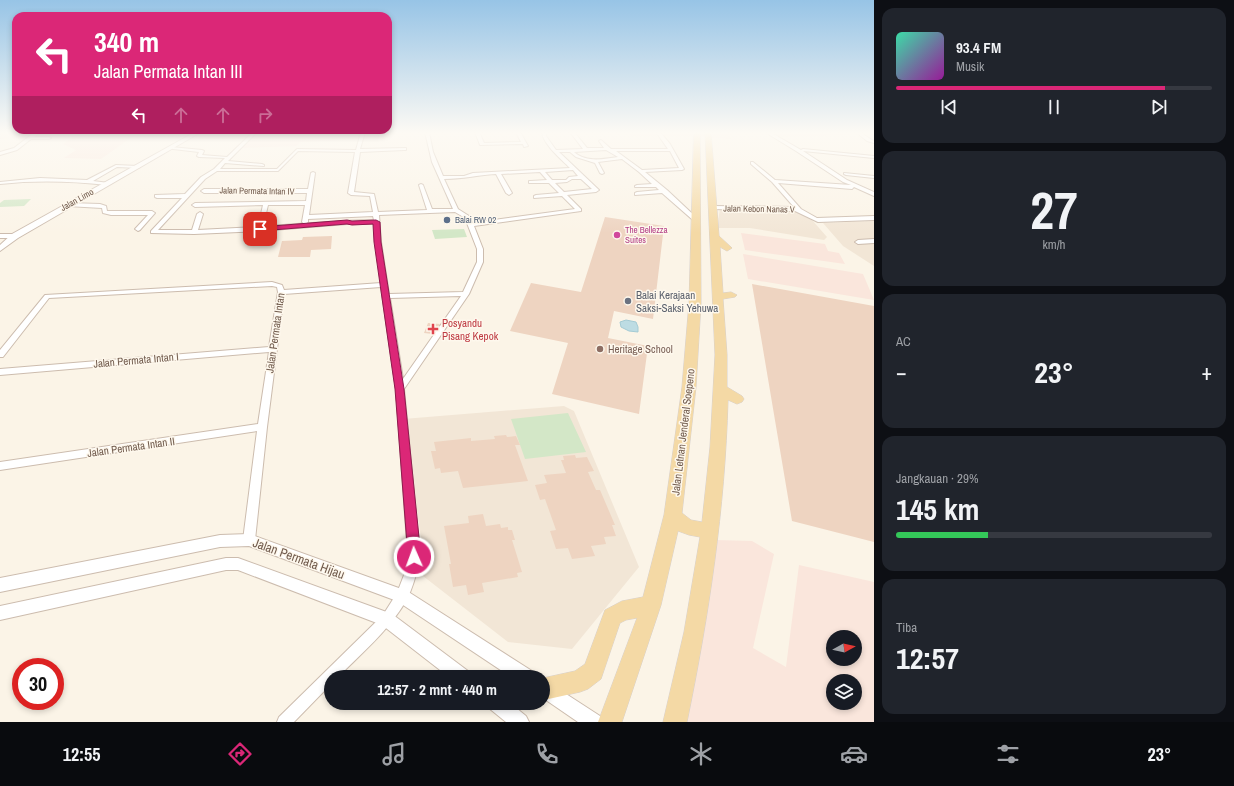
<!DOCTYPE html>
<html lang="id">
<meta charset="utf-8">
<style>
body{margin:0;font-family:"Archivo Narrow",sans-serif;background:#20242c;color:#f1f3f6;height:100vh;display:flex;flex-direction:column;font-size:15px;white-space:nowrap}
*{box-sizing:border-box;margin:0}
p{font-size:13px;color:#9ea1a6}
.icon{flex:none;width:22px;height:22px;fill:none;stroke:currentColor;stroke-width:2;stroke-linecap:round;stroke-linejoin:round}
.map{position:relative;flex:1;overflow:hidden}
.drawer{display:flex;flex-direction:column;gap:8px;padding:8px;background:#0d0f14;width:360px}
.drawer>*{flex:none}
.hud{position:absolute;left:12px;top:12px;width:380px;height:122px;border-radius:12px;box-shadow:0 2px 6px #0003;background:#db2777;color:#fff;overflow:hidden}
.needle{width:26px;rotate:82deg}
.controls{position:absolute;left:826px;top:630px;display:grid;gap:8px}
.controls a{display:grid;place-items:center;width:36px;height:36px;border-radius:50%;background:#171b24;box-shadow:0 2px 6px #0003;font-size:20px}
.speed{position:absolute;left:12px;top:658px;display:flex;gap:8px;font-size:20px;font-weight:700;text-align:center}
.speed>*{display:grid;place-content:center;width:52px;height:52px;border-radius:50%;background:#171b24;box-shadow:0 2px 6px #0003;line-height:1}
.speed .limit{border:6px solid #d22;background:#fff;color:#111}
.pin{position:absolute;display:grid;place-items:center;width:34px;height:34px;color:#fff;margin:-17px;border-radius:8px;box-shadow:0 2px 6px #0006}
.me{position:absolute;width:44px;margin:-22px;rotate:358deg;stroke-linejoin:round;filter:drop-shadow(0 0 3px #0008)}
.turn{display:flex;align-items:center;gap:14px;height:84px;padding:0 16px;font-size:18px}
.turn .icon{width:52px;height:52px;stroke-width:2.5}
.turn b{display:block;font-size:28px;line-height:34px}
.lanes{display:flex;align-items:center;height:38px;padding:0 16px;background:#0003;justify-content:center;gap:20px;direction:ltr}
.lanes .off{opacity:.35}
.big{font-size:30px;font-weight:800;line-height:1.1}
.drawer .card{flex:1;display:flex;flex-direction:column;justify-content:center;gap:6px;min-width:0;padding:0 14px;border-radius:12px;background:#20242c}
.drawer .dial{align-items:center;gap:0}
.dial b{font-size:52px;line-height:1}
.song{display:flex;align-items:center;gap:12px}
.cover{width:48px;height:48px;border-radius:6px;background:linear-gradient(135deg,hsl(160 70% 55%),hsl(300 70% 35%))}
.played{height:4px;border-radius:2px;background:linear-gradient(90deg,#db2777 85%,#363941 85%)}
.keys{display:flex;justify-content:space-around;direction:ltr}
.heat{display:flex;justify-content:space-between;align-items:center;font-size:22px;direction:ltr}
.charge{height:6px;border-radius:3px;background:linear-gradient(90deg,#34c759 29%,#363941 0)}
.trip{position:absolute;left:324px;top:670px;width:226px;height:40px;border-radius:20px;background:#171b24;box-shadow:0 2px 6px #0003;font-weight:800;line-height:40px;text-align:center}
.dock{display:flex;height:64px;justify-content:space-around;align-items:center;background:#090b0e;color:#9ea1a6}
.dock .icon{width:28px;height:28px}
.dock .current{color:#db2777}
.dock b{font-size:18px;color:#f1f3f6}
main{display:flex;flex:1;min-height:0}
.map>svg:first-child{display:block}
.residential{fill:#f2e6d6}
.commercial{fill:#fae6dc;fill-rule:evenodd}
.green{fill:#d3e7c7}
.water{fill:#bddce3;stroke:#a4cbd4}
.building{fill:#eed4c1}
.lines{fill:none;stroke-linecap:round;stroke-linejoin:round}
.minor-casing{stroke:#ccbcae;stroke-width:2}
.tertiary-casing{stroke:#ccbcae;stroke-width:2}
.primary-casing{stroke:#d8d1cd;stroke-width:1}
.minor{fill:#fff;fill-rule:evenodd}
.tertiary{fill:#fff;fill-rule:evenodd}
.primary{fill:#f4d9a5;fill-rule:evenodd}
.route{fill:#db2777;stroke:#8e194d}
.service-dot{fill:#5c6f8a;stroke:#fef8ed;stroke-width:1.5}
.hotel-dot{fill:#d1479c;stroke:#fef8ed;stroke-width:1.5}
.worship-dot{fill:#6b7280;stroke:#fef8ed;stroke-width:1.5}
.health-dot{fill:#e0444e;stroke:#fef8ed;stroke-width:1.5}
.education-dot{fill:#8d6e63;stroke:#fef8ed;stroke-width:1.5}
.labels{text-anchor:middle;stroke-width:3;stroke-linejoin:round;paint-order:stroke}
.far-street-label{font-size:9px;fill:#725c4e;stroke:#fef8ed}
.far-service-label{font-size:9px;fill:#4e5e75;stroke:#fef8ed;text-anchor:start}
.far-hotel-label{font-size:9px;fill:#b23c85;stroke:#fef8ed;text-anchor:start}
.worship-label{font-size:11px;fill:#5b616d;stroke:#fef8ed;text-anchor:start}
.health-label{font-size:11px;fill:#be3a42;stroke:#fef8ed;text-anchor:start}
.street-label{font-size:11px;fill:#725c4e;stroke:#fef8ed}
.education-label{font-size:11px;fill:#785e54;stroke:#fef8ed;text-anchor:start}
.near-street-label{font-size:13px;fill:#725c4e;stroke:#fef8ed}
</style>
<main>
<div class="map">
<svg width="874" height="722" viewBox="0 0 874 722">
<rect width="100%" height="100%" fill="#fbf4e7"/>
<path class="residential" d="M720 208 795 210 812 220 827 237 824 240 750 228H717Z
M874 221V266L843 246 823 223Z
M564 406 574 411 639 567 572 649 508 642 423 576 424 558 403 419Z"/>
<path class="commercial" d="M0 132H369L367 139 300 142 297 146 243 148 245 139H198L201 134 132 137 101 159 64 158 76 150 63 144 75 135 0 139Z
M628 132H728L731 139 696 136H631Z
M770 132H841L846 135 779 137Z
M741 233 825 244 828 251 839 253 845 264 745 250Z
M743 254 863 274 874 300 748 279Z
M715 540 752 541 774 554 753 648 786 667 799 565 874 582V722H687ZM833 637H855V659H833ZM833 681H855V703H833Z"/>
<path class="green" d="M31 199 24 206 0 207V203L4 200Z
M464 229 467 237 435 239 432 230Z
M568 413 586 452 525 459 511 419Z"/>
<path class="water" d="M626 320 636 322 638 327V332L629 331 621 327 620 322Z"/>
<path class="building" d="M605 217 664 226 653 319 614 311 608 338 648 346 639 414 552 394 568 343 510 331 531 283 581 292Z
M332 236 331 249 311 250 310 257H278L282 241 302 240 303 237Z
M752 284 874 306V542L792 521Z
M428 323 440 324 433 334 424 333Z
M506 435 507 437 516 436 520 445H515L528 481 463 488 458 471 441 473 440 468 435 469 431 451H436L434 442 471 438V441L495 439 494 436Z
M575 455 576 458 587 457 594 471 588 472 596 490H600L615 525H612L616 536 604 537 606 544 591 546 595 556 572 559 568 548 556 549 550 531 556 530 545 499 540 500 535 485 547 483 544 475 566 473 561 460H564L563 456Z
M483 514 486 526 500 524 501 528 508 527V530H512L515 540H512L522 572 517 573 518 577 482 583 484 592 468 595 466 585 453 587 449 564H451L444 526 469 523 468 516Z"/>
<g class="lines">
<g class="minor-casing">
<path id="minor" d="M35 132H40L34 137H49L51 138 49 139H31L17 150 0 155V152L14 148Z
M253 132H257L228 161 262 164 264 165V166L225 163 220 169H277L297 149 356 150 361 132H365L360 149 406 148V150H404L360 152 354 192 374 194 378 212 427 210 419 185 421 184 423 185 432 209H453L432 162 425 132H429L433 152 443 176H464L473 173 570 168C562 160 542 143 542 132H546V136L556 150 583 149 570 132H574L587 148H604L599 141 601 140 611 149H668L656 132H660L670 144 684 169 682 170 645 172 667 190 699 220 694 221 662 193 635 195V193L637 192 659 190 656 187H635V186L637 185 652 184 639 172 622 159 598 162 604 173 602 174 600 173 595 163 576 157 570 152H559L599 190 596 192 567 195 581 209V211L474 226 483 249V262L469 294 404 389 420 557C417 572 413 588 406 601 389 630 362 653 338 677H331V684L294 722H277L279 717 383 615 397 593 404 575 408 557 396 389 381 287 284 294 267 427 255 540 253 543 249 545 245 543 243 540 257 431 0 470V462L258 424 269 352 0 375V369L269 347 278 292 277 287 272 286 49 298 3 357H0V350L45 295 272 282 282 285 284 290 381 283 374 224H347L260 231 194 234 151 233V231L182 198H157L155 197V195L185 194 201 177 214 169 225 158 199 157 197 156 199 152 173 149 171 148V147L202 150 204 151 202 155 227 157ZM606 150 618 157C604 159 586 163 574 152ZM298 151 355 152 348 193 351 195 370 196 373 212 309 215 315 173 313 172 311 173 308 189H204L201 191 204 193H307L306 201 195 203 192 205 195 207 263 205 258 227 198 230 203 214 200 212 197 214 192 230H158L205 179 217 171H278ZM616 151H670L679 168 642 170ZM573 170 578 176 569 177 566 180H552L545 172ZM540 172 547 180 531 181H529V183H549L559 193 536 195 534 196V198L562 196 575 209 472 223 469 216 458 209 444 179C462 179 478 175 496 174L506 193 509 195 512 193 501 174ZM572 179H581L592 189 564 192 555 183 567 182ZM268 205H305L302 222 305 224 308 222V219L373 216 374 220C337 220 300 225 263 226ZM455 212 465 218 477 249V262L463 292 389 294 381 242 379 215ZM461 296 403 379 390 298Z
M475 132H479L484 143 521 142 516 132H520L528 146 524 147 523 144 480 145Z
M765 132H770L801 150 803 149 874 156V158L803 151 847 180 874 192V196L854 187 852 189 778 183 801 209 817 218 874 216V220L818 222 795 211 712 209 711 208 714 206 794 207 772 182 751 164V162H753L775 180 851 185 843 182 796 151Z
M856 132C863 132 867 138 874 141V143L867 141Z
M116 165 138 166 140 167 138 168 117 167 93 181 109 183V184L107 185C71 181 36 180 0 184V182L40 178 87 180Z
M844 173 874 176V178L846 175 844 174Z
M69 203 100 204 106 206 107 211H152L155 213 140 230 138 231 135 229 148 215H111L103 213 102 208 67 206 66 205Z
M0 234H15L18 236 15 238H0Z
M874 239V243L858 244 855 242 858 240Z"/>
</g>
<g class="tertiary-casing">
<path id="tertiary" d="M195 132H201L18 238 0 251V245L12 234Z
M249 534 407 591 532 671 534 677H511L397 601 249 546 220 547 0 592V578L220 535Z
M226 558H238L392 614 468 671 470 677H449L382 625 238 570H226L0 620V606Z
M543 679 600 716 603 722H578L543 698Z
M487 703H510L526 716 529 722H506L490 709Z"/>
</g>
<g class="primary-casing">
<path id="primary" d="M0 132H8L0 134Z
M694 132H700L701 303 696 387 682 513 691 520 702 522 710 447 715 355 705 132H711L719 236 732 248 727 251 720 247 723 293 731 292 737 295 735 297 723 299 727 355V387L742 396 744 399 742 402 737 404 728 400C725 509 709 615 687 722H663L684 632 700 537 689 535 678 531 661 605 622 722H598L637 618 626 620 620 623 601 679 588 689 580 692 544 700 543 678 575 671 585 664 605 610 622 601 643 597 664 515 682 387 689 303Z"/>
</g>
<use href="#minor" class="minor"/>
<use href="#tertiary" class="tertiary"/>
<use href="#primary" class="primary"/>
</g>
<linearGradient id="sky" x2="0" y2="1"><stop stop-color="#97c4e6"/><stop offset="0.57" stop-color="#fdfaf4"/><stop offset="1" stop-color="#fdfaf4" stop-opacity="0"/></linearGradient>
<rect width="874" height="233" fill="url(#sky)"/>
<path class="route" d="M347 220 352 221 376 220 380 222 381 242 404 389 421 557 419 561 414 563 410 561 408 557 395 389 374 242 373 224 352 225 347 224 260 231 256 229 260 227Z"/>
<circle class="service-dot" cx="447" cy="220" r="4"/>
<circle class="hotel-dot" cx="617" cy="235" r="4"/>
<circle class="worship-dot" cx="628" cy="301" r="4"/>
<path class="health-dot" d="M431 323h4v4h4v4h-4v4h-4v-4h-4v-4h4z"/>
<circle class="education-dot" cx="600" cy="349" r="4"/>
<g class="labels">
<g class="far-street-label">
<text transform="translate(257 191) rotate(1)" y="3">Jalan Permata Intan IV</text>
<text transform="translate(77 200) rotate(-29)" y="3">Jalan Limo</text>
<text transform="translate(759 209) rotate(1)" y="3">Jalan Kebon Nanas V</text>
</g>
<g class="far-service-label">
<text x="455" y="223">Balai RW 02</text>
</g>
<g class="far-hotel-label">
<text x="625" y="233">The Bellezza<tspan x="625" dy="10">Suites</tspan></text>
</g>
<g class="worship-label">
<text x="636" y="299">Balai Kerajaan<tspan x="636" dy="13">Saksi-Saksi Yehuwa</tspan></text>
</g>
<g class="health-label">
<text x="442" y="327">Posyandu<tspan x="442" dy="13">Pisang Kepok</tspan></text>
</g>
<g class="street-label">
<text transform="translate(275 333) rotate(-82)" y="4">Jalan Permata Intan</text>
<text transform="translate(136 360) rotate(-5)" y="4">Jalan Permata Intan I</text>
<text transform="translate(683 432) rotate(-83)" y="4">Jalan Letnan Jenderal Soepeno</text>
<text transform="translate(131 447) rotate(-8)" y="4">Jalan Permata Intan II</text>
</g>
<g class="education-label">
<text x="608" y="353">Heritage School</text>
</g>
<g class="near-street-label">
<text transform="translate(299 558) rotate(20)" y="5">Jalan Permata Hijau</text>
</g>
</g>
</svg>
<div class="controls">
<a><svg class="needle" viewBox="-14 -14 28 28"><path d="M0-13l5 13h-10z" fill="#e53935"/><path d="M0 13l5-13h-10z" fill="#9ea1a6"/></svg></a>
<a><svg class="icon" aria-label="layers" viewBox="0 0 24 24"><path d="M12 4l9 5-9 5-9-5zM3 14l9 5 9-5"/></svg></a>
</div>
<div class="speed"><div class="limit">30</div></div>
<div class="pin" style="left:260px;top:229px;background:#d93025"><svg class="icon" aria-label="arrive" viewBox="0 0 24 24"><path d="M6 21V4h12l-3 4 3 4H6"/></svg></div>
<svg class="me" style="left:414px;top:557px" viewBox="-20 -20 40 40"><circle r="17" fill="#db2777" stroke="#fff" stroke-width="3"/><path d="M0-11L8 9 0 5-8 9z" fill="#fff"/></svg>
<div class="trip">12:57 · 2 mnt · 440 m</div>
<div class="hud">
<div class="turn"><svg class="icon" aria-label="left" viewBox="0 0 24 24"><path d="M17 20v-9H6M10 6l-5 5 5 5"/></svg><div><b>340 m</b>Jalan Permata Intan III</div></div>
<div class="lanes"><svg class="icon" aria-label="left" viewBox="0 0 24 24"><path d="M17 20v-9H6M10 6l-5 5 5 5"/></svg><svg class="icon off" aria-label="ahead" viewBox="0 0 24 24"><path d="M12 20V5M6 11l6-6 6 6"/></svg><svg class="icon off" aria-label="ahead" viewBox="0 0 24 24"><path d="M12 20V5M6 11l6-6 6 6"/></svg><svg class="icon off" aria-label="right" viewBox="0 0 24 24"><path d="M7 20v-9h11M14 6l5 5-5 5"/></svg></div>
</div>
</div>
<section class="drawer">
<div class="card">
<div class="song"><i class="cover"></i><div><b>93.4 FM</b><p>Musik</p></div></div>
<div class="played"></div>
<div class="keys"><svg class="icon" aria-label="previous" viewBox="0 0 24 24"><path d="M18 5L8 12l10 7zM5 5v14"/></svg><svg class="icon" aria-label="pause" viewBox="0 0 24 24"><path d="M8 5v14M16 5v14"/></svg><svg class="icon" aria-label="next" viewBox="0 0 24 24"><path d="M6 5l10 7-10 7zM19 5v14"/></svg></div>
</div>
<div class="card dial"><b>27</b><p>km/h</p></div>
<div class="card"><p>AC</p>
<div class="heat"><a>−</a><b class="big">23°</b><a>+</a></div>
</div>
<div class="card"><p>Jangkauan · 29%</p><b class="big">145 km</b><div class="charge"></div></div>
<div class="card"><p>Tiba</p><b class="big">12:57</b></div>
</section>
</main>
<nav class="dock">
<b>12:55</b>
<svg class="icon current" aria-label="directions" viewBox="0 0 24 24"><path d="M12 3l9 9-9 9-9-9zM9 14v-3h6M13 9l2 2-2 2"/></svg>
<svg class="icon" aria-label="music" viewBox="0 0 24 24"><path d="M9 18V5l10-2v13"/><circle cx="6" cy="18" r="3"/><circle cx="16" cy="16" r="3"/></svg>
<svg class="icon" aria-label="phone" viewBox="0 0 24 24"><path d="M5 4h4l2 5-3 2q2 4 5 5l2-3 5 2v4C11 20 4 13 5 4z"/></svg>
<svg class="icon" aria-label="climate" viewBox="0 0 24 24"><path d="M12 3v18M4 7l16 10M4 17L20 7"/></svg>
<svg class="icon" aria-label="car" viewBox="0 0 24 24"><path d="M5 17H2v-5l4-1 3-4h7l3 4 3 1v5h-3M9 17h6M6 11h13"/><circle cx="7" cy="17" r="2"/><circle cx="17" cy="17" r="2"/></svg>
<svg class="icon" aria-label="filters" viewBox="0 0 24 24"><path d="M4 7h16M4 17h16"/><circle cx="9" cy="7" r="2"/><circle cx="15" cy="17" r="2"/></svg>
<b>23°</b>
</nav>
